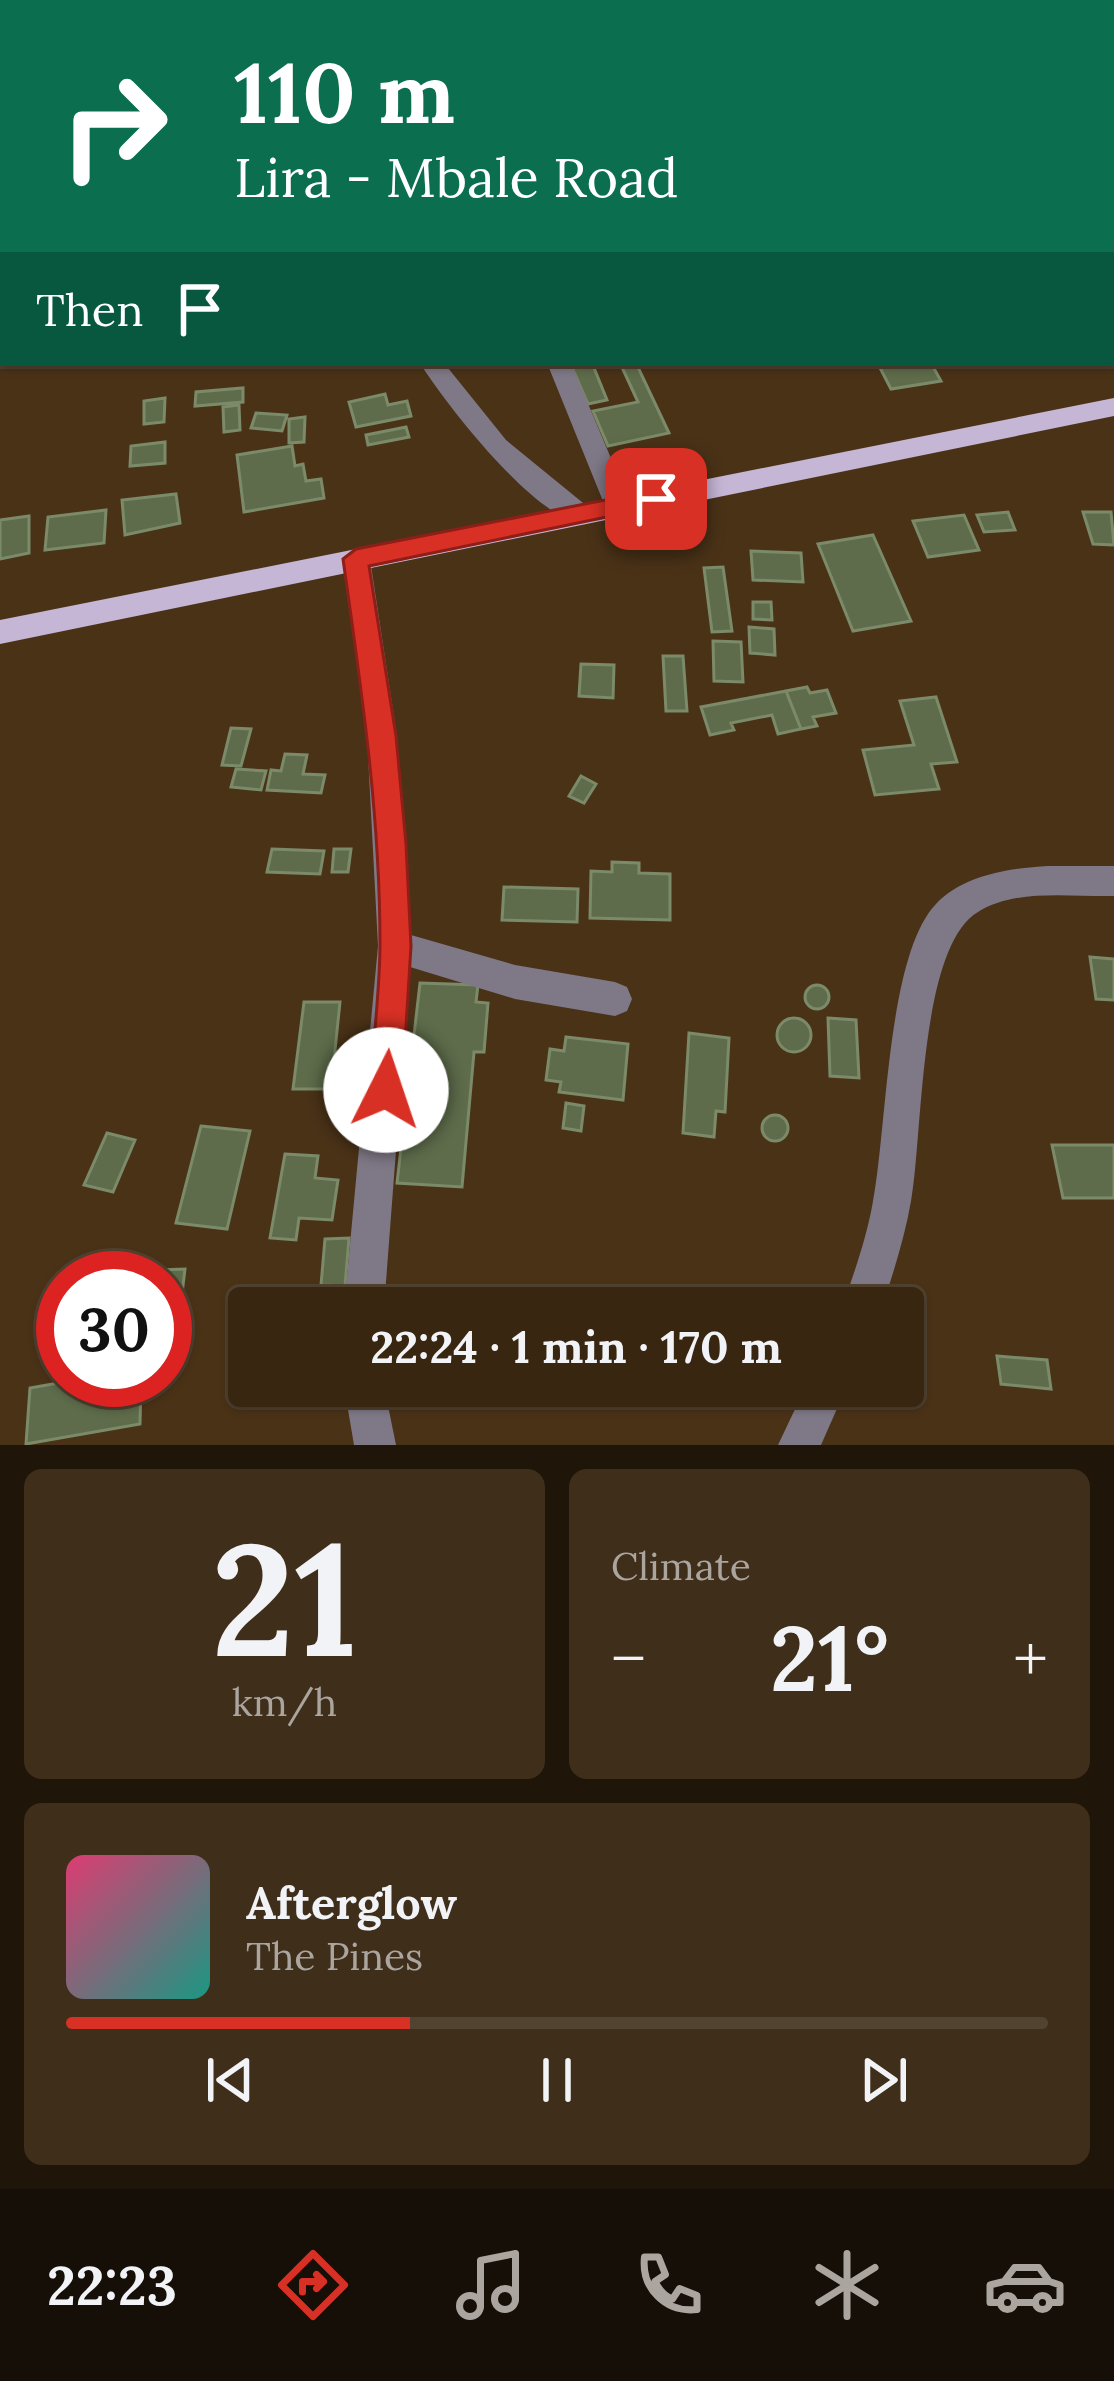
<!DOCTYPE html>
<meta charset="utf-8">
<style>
body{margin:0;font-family:Lora,serif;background:#3f2e1a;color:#f1f3f6;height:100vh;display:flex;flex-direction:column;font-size:45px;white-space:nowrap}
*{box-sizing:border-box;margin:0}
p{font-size:39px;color:#aba59f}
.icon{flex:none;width:66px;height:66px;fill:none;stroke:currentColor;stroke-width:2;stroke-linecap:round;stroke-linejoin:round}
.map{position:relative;height:1445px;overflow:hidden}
.side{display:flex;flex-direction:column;gap:24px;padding:24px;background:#1f1509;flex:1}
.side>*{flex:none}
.top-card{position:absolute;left:0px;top:0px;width:1116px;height:366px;box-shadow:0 3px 9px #0004,0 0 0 3px #524331;background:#0b6e4f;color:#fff;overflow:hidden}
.speed{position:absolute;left:36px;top:1251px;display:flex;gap:24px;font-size:60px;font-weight:700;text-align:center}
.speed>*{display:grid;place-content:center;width:156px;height:156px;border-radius:50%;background:#382611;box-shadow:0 3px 9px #0004,0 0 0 3px #524331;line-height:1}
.speed .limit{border:18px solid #d22;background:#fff;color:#111}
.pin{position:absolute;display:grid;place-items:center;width:102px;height:102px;color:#fff;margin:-51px;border-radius:24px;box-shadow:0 6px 18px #0006}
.me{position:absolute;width:132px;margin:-66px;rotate:4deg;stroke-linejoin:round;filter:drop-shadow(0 0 9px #0008)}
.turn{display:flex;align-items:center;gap:42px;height:252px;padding:0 36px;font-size:54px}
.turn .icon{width:156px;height:156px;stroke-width:2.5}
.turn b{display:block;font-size:84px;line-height:102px}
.then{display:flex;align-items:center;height:114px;padding:0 36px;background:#0003;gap:24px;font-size:45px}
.big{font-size:90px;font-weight:700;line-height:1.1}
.side .card{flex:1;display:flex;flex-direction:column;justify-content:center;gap:18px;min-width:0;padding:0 42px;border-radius:18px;background:#3f2e1a}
.side .dial{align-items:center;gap:0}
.dial b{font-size:156px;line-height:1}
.song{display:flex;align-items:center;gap:36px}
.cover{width:144px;height:144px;border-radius:18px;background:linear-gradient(135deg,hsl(340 70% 55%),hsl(170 70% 35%))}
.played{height:12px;border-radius:6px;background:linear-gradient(90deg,#d93025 35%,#524331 35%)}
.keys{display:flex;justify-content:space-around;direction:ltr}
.heat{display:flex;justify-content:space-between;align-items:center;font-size:66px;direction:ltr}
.side .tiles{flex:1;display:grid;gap:24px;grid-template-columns:1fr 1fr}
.card:last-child{grid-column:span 2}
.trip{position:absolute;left:228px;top:1287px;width:696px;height:120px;border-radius:12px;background:#382611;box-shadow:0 3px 9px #0004,0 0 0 3px #524331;font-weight:700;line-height:120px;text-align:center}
.menu{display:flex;height:192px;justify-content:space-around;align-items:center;background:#160f07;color:#aba59f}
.menu .icon{width:84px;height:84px}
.menu .on{color:#d93025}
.menu b{font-size:54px;color:#f1f3f6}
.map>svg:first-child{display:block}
.building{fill:#5e6c4b;stroke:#7b8a68;stroke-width:3}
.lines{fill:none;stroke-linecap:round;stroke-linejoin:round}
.minor{fill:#7f7886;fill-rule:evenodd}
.major{fill:#c5b6d5;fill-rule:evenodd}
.route{fill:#d93025;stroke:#8d1f18;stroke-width:3}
</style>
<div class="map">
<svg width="1114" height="1445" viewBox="0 0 1114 1445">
<rect width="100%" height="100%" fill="#4a3217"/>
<path class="building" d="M570 363H592L607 400 588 404Z
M620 363H636L669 433 608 446 593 411 638 402Z
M931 363 941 381 891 389 878 364Z
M243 388V402L195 406 196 392Z
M385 394 388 405 407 401 411 416 356 427 349 402Z
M165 398 164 422 144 424V401Z
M239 405 240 430 224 432 223 407Z
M256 413 287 415 282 431 251 428Z
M305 417 304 442 289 443V419Z
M406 427 409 437 368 445 366 435Z
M165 442V463L130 466 131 446Z
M292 446 295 466 303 464 306 481 321 479 324 498 244 512 237 455Z
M176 494 180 523 125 535 122 500Z
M106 510 104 543 45 550 48 517Z
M1008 512 1015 530 984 532 977 515Z
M1083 512H1111L1114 545 1093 544Z
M964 515 979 550 928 557 913 521Z
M29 516V553L0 559V520Z
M873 535 911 621 853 631 818 544Z
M751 551 801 553 803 582 753 580Z
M723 567 732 631 712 632 704 568Z
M753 602H771L772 620 753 619Z
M749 627 774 629 775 655 750 653Z
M713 641 741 642 743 682 714 681Z
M663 656H683L687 711H666Z
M581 664 614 665 613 698 579 696Z
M807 687 810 693 827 690 836 713 813 717 817 726 801 729 786 691Z
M786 691 801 729 778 734 772 715 731 723 734 730 710 735 701 707Z
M936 697 957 762 931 764 939 789 875 795 863 750 914 745 900 701Z
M231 728 251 729 241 766 222 765Z
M285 754 307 755 303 774 325 775 321 793 267 790 271 770 281 771Z
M236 769 266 771 261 790 231 787Z
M581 776 596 784 584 803 569 796Z
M272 849 324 851 320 874 267 872Z
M334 849H351L348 872H332Z
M612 862 639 863V873L670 874V920L590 918 591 871 612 872Z
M504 887 578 889 577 922 502 920Z
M1090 957 1114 959V1000L1096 999Z
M420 983 478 985 476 1002 488 1003 484 1052H474L462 1187 397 1183Z
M805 997a12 12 0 1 1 24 0a12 12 0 1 1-24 0Z
M304 1002H340L331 1089H293Z
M777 1035a17 17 0 1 1 34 0a17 17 0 1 1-34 0Z
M828 1018 856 1020 859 1078 830 1076Z
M689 1033 729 1038 725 1112 716 1111 714 1137 683 1133Z
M566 1037 628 1044 623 1100 559 1092 561 1082 546 1080 550 1049 564 1051Z
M566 1103 584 1106 581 1131 563 1128Z
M762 1128a13 13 0 1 1 26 0a13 13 0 1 1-26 0Z
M201 1126 250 1131 227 1229 176 1223Z
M107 1133 135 1140 113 1192 84 1185Z
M1052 1145H1114V1198H1063Z
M285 1154 318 1156 315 1178 338 1180 332 1220 299 1218 296 1240 270 1238Z
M349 1238 345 1286 321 1285 325 1239Z
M185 1269 182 1294H165V1278H157L158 1270Z
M997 1356 1047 1360 1051 1389 1001 1384Z
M75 1380H141L140 1424 26 1444 30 1388Z"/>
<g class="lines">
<path class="minor" d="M156 0H174L175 3H157Z
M359 0H377L378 3H360Z
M431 0H449V3H431Z
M1113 86H1114V99H1113Z
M0 263H3V278H0Z
M420 363H444L506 440 588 507 592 514 588 521C546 535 441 398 420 363Z
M547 363H571L631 506 627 513H609L605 506Z
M356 548 370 559 397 736 411 935 515 965 615 982 627 987 632 999 627 1011 615 1016 515 999 410 967 384 1308H344L378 946 367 736 342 559Z
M1048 866H1114V896C1071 897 1016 888 978 912 919 947 923 1134 911 1201 905 1237 893 1273 882 1308H842C854 1273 867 1237 873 1201 887 1129 887 955 936 904 963 875 1011 868 1048 866Z
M344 1386H384L396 1445H354Z
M806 1386H847L821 1445H778Z"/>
<path class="major" d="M1114 398V416L0 644V620Z"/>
</g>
<path class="route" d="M656 490 665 492V505L369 566 396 736 406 844 411 946 402 1090 398 1101 386 1106 375 1101 370 1090C373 1041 380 992 380 943 380 814 361 686 343 559L356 549Z"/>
</svg>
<div class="speed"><div class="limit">30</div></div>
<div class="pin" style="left:656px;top:499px;background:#d93025"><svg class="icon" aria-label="arrive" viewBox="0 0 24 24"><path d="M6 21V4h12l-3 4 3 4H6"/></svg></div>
<svg class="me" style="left:386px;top:1090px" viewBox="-20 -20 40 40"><circle r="19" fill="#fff"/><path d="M0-13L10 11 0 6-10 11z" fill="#d93025"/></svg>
<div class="trip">22:24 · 1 min · 170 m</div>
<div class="top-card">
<div class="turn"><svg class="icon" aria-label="right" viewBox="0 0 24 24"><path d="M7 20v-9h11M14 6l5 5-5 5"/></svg><div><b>110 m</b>Lira - Mbale Road</div></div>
<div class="then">Then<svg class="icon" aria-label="arrive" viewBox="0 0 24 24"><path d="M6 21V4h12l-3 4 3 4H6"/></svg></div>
</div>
</div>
<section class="side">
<div class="tiles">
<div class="card dial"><b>21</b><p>km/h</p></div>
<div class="card"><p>Climate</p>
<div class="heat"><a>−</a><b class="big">21°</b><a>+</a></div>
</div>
<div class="card">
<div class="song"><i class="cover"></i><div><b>Afterglow</b><p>The Pines</p></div></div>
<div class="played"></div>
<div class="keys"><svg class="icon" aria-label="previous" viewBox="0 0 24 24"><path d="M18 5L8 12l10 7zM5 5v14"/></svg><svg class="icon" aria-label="pause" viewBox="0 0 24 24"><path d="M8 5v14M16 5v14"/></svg><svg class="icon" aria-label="next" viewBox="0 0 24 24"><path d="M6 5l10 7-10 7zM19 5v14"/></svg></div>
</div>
</div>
</section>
<nav class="menu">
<b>22:23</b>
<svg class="icon on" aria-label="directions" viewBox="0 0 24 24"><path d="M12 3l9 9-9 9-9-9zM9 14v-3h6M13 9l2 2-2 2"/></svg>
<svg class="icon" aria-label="music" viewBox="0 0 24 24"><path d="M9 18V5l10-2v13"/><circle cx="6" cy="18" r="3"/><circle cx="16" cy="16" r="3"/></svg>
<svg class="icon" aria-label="phone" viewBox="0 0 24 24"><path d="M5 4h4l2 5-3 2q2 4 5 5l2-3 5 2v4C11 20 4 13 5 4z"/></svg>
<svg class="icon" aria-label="climate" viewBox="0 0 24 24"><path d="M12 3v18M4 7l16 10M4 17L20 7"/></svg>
<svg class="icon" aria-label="car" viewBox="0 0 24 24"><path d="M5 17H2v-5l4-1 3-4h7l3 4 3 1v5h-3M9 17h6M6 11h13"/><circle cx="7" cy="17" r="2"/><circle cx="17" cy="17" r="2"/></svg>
</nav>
